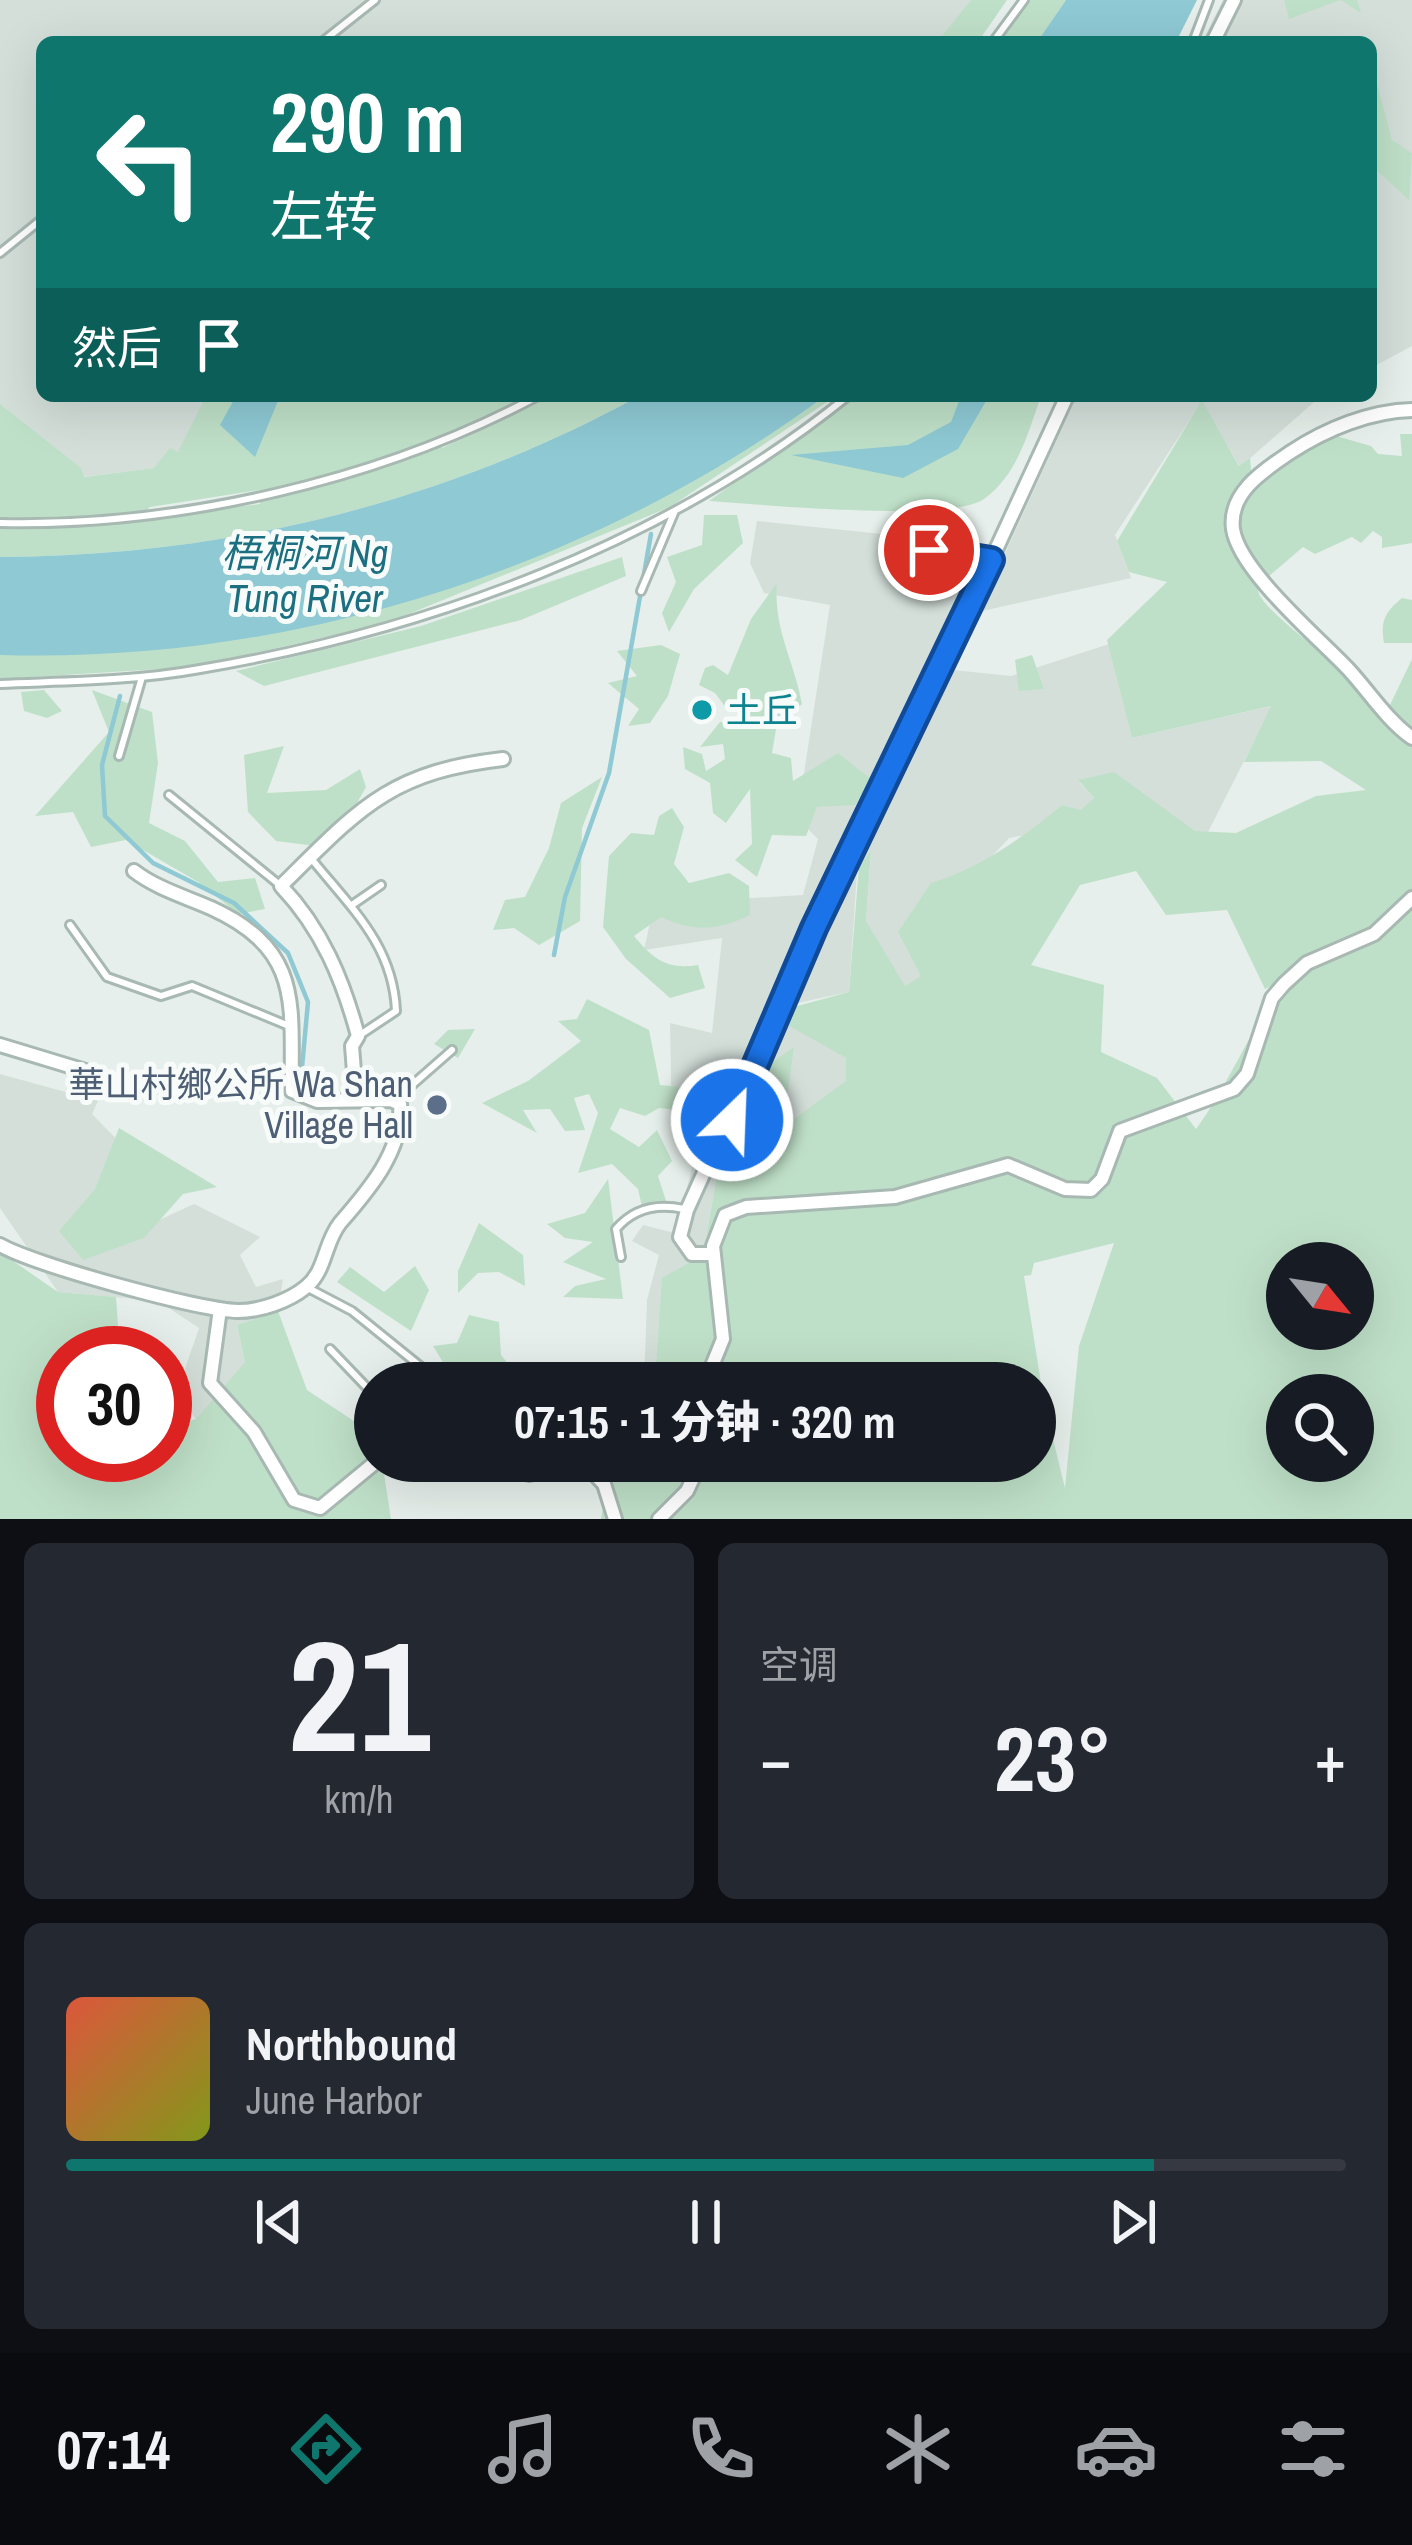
<!DOCTYPE html>
<html lang="zh">
<meta charset="utf-8">
<style>
body{margin:0;font-family:"Archivo Narrow","Noto Sans SC",sans-serif;background:#242831;color:#f1f3f6;height:100vh;display:flex;flex-direction:column;font-size:45px;white-space:nowrap}
*{box-sizing:border-box;margin:0}
p{font-size:39px;color:#9ea1a6}
.icon{flex:none;width:66px;height:66px;fill:none;stroke:currentColor;stroke-width:2;stroke-linecap:round;stroke-linejoin:round}
.map{position:relative;height:1519px;overflow:hidden}
.panel{display:flex;flex-direction:column;gap:24px;padding:24px;background:#0d0f14;flex:1}
.panel>*{flex:none}
.banner{position:absolute;left:36px;top:36px;width:1341px;height:366px;border-radius:18px;box-shadow:0 12px 48px #0002;background:#0f766e;color:#fff;overflow:hidden}
.needle{width:78px;rotate:120deg}
.controls{position:absolute;left:1266px;top:1242px;display:grid;gap:24px}
.controls a{display:grid;place-items:center;width:108px;height:108px;border-radius:50%;background:#171b24;box-shadow:0 12px 48px #0002;font-size:60px}
.speed{position:absolute;left:36px;top:1326px;display:flex;gap:24px;font-size:60px;font-weight:700;text-align:center}
.speed>*{display:grid;place-content:center;width:156px;height:156px;border-radius:50%;background:#171b24;box-shadow:0 12px 48px #0002;line-height:1}
.speed .limit{border:18px solid #d22;background:#fff;color:#111}
.pin{position:absolute;display:grid;place-items:center;width:102px;height:102px;color:#fff;margin:-51px;border:6px solid #fff;border-radius:50%;box-shadow:0 3px 12px #0007}
.me{position:absolute;width:132px;margin:-66px;rotate:24deg;stroke-linejoin:round;filter:drop-shadow(0 0 9px #0008)}
.turn{display:flex;align-items:center;gap:42px;height:252px;padding:0 36px;font-size:54px}
.turn .icon{width:156px;height:156px;stroke-width:2.5}
.turn b{display:block;font-size:84px;line-height:102px}
.then{display:flex;align-items:center;height:114px;padding:0 36px;background:#0003;gap:24px;font-size:45px}
.big{font-size:90px;font-weight:800;line-height:1.1}
.panel .widget{flex:1;display:flex;flex-direction:column;justify-content:center;gap:18px;min-width:0;padding:0 42px;border-radius:18px;background:#242831}
.panel .dial{align-items:center;gap:0}
.dial b{font-size:156px;line-height:1}
.song{display:flex;align-items:center;gap:36px}
.cover{width:144px;height:144px;border-radius:18px;background:linear-gradient(135deg,hsl(10 70% 55%),hsl(70 70% 35%))}
.played{height:12px;border-radius:6px;background:linear-gradient(90deg,#0f766e 85%,#363941 85%)}
.keys{display:flex;justify-content:space-around;direction:ltr}
.heat{display:flex;justify-content:space-between;align-items:center;font-size:66px;direction:ltr}
.panel .tiles{flex:1;display:grid;gap:24px;grid-template-columns:1fr 1fr}
.widget:last-child{grid-column:span 2}
.trip{position:absolute;left:354px;top:1362px;width:702px;height:120px;border-radius:60px;background:#171b24;box-shadow:0 12px 48px #0002;font-weight:800;line-height:120px;text-align:center}
.dock{display:flex;height:192px;justify-content:space-around;align-items:center;background:#090b0e;color:#9ea1a6}
.dock .icon{width:84px;height:84px}
.dock .selected{color:#0f766e}
.dock b{font-size:54px;color:#f1f3f6}
.map>svg:first-child{display:block}
.built{fill:#d4dfda}
.green{fill:#bfe0c8;fill-rule:evenodd}
.water{fill:#8ec9d4}
.lines{fill:none;stroke-linecap:round;stroke-linejoin:round}
.stream{stroke:#8ec9d4;stroke-width:4.5}
.service-casing{stroke:#a8b8b2;stroke-width:12}
.minor-casing{stroke:#a8b8b2;stroke-width:18}
.service{stroke:#fff;stroke-width:6}
.minor{stroke:#fff;stroke-width:12}
.route-casing{stroke:#114b97;stroke-width:30}
.route{stroke:#1a73e8;stroke-width:21}
.culture-dot{fill:#0f9aa8;stroke:#f7fbf9;stroke-width:4.5}
.service-dot{fill:#5c6f8a;stroke:#f7fbf9;stroke-width:4.5}
.labels{text-anchor:middle;stroke-width:10;stroke-linejoin:round;paint-order:stroke}
.culture-label{font-size:36px;fill:#0d838f;stroke:#f7fbf9;text-anchor:start}
.service-label{font-size:36px;fill:#4e5e75;stroke:#f7fbf9;text-anchor:end}
.water-label{font-size:39px;font-style:italic;fill:#1c6f80;stroke:#f7fbf9}
</style>
<div class="map">
<svg width="1412" height="1519" viewBox="0 0 1412 1519">
<rect width="100%" height="100%" fill="#e6efeb"/>
<path class="built" d="M0 0H973L937 42H42V396H206L172 466 82 477 0 409Z
M1223 0H1412V346L1371 368V42H1202Z
M1077 396H1321L1240 467 1202 401 1115 535 1131 578 978 612Z
M757 521 987 545 934 668 1011 676 1109 644 1132 738 1272 706 1205 838 1113 782H1079L1094 798 1087 812 1062 805 1036 833 1009 838 972 878 922 977 899 989 866 921 871 854 857 872 849 992 774 1008 846 1058V1091L717 1175 703 1255 665 1383H644L647 1300 659 1255 632 1241 643 1225 675 1233 693 1165 672 1126 670 1023 712 1033 722 938 644 950 654 904 803 895 818 839 797 818 830 605 764 593 750 563Z
M0 1074 98 1101 92 1114 132 1155 92 1251 194 1204 260 1237 240 1255 256 1287 283 1279 278 1311 237 1325 245 1362 199 1424 177 1392 199 1328 158 1301 58 1292 0 1208Z"/>
<path class="green" d="M971 0H1007L978 42H937Z
M1026 0H1066L1037 42H997Z
M1284 0H1357L1361 13 1341 0 1289 19Z
M1371 84 1378 87 1392 140 1412 153 1409 200 1371 165Z
M206 396H531L445 435 442 448 552 396H639C442 504 224 556 0 557V404L81 468 84 477 154 468 170 448 178 452ZM260 490V504L138 518 150 507Z
M825 396H836L670 507 387 623 193 667 0 679V655C306 657 574 568 825 396Z
M855 396H1041C1028 433 1018 474 984 499 952 523 758 504 709 501Z
M1202 400 1239 466 1250 458 1253 489 1286 462 1336 436 1371 446 1378 454 1402 456 1400 434H1412V543L1382 548V537L1373 531 1361 543 1352 537 1315 554 1303 547 1268 577 1257 565C1258 573 1256 586 1259 594 1270 618 1363 682 1389 707L1412 659V1519H601L611 1461H1035V1383H655L662 1278 703 1255 717 1175 846 1081V1058L768 1014 849 992 859 866 871 851 866 921 905 986 921 976 898 932 931 883C980 868 1024 837 1062 805L1081 810 1094 798 1078 780 1114 772 1195 831 1236 833 1316 796 1366 790 1321 761 1244 762 1271 706 1132 738 1107 640 1167 582 1129 572 1117 541ZM1136 871 1166 915 1227 910 1265 989 1294 975C1252 1019 1233 1080 1196 1129L1157 1078 1101 1052 1104 985 1031 965 1080 885ZM1114 1243 1079 1346 1065 1488 1044 1402 1024 1276 1031 1275 1034 1263ZM1287 1263H1353V1329H1287ZM1287 1395H1353V1461H1287Z
M704 515H737L743 543 694 589 669 632 662 613 676 582 667 557 702 545Z
M622 557 626 576 521 620 264 686 236 671 421 626Z
M777 583C773 628 794 661 802 704L776 729 772 753 791 758 793 781 838 753 871 779 855 805 817 807 806 836 772 835 757 877 735 860 752 844 750 789 726 823 713 813 710 783 685 769 683 747 702 754 706 771 725 759 723 744 700 747 720 722 753 721 744 708 724 705 715 693 699 685 705 668 713 665 728 675 751 619Z
M1402 598 1412 600V643H1384C1380 621 1385 612 1402 598Z
M661 645 680 654 668 696 650 723 628 726 639 709 608 683 637 676 617 651Z
M1032 655 1044 689 1019 691 1015 660Z
M44 690 62 711 47 718 24 711 21 692Z
M92 690 152 712 158 763 149 823 185 841 218 882 255 878 265 909 238 914 198 882 126 840 91 847 73 812 35 816 109 732Z
M284 746 267 793 326 790 360 769 366 787 332 848 276 841 248 812 244 755Z
M602 777 582 828 580 921 539 945 514 928 493 930 505 900 525 897 549 848 561 803Z
M672 808 684 827 674 864 689 883 729 873 749 886 750 915C717 931 693 932 661 917L634 936C653 959 667 970 698 965L705 988 670 998 626 959 603 927 609 856 631 833 654 835 659 816Z
M587 999 649 1030 660 1085 681 1087 679 1110 659 1108 645 1116 620 1108 610 1129 639 1147 657 1130 672 1161 658 1176 668 1207 643 1211 638 1189 612 1164 578 1173 598 1113 589 1094 574 1098 585 1130 565 1131 550 1109 523 1110 537 1133 482 1103 528 1081 581 1041 558 1021 577 1019Z
M475 1029 458 1058 434 1044 448 1030Z
M794 1047 787 1097 762 1109 771 1063Z
M119 1128 217 1187 183 1194 144 1238 83 1260 59 1231 95 1189Z
M608 1179 623 1299 563 1297 575 1286 606 1279 563 1262 593 1242 565 1238 547 1224 585 1213Z
M479 1223 523 1255 525 1286 499 1272 478 1273 458 1293V1271Z
M0 1252 58 1292 116 1297 120 1353H63V1455H165V1428L196 1419 245 1362 237 1325 278 1311 307 1390 375 1435V1461H382L391 1519H0Z
M415 1266 429 1290 411 1331 337 1282 350 1267 384 1292Z
M469 1315 499 1322 501 1355 523 1383H456L433 1346 457 1343Z"/>
<path class="water" d="M1066 0H1197L1176 42H1037Z
M236 396H280L255 457 220 425Z
M639 396H825C591 569 291 664 0 655V557C224 556 442 504 639 396Z
M961 396H989L958 449 903 478 791 455 908 445 951 422Z"/>
<g class="lines">
<path class="stream" d="M120 696 102 765 105 816 153 863 234 903 288 953 308 1002 301 1078
M554 955 565 897 609 773 651 534"/>
<g class="service-casing">
<path id="service" d="M322 42 375 0
M993 42 1024 0
M1193 42 1209 0
M0 253 42 219
M0 523C178 527 381 480 538 396
M929 550 991 560
M641 591 674 513
M0 684C67 681 134 681 200 669 430 630 665 544 848 396
M119 756 142 677
M169 795 281 886
M310 857C350 907 393 944 396 1011L360 1035
M352 905 381 885
M70 925 107 977 161 996 192 986 289 1026
M396 1099 452 1050
M680 1115 717 1142
M621 1257 616 1229C634 1208 657 1203 684 1209
M310 1289 352 1311 441 1383
M330 1349 375 1396"/>
</g>
<g class="minor-casing">
<path id="minor" d="M1213 42 1234 0
M1412 410C1370 411 1326 429 1291 452 1266 469 1228 492 1233 529 1239 571 1320 639 1349 670 1370 693 1387 720 1412 738
M0 1045 89 1072
M356 1097 352 1046 358 1036C343 980 322 929 281 886 359 809 389 772 503 759
M0 1245C35 1265 198 1310 238 1311 261 1311 289 1301 306 1287 326 1271 324 1243 340 1223 367 1192 404 1150 400 1104L391 1100 317 1101 292 1091C290 1007 305 951 211 908 186 897 156 888 134 871
M714 1254H692L680 1237 687 1210 896 749 939 673 1067 396
M220 1309 210 1383 254 1432 294 1500 320 1508 377 1461
M705 1383 723 1339 713 1246 725 1215 746 1207 895 1197 1008 1165 1065 1189 1091 1190 1102 1179 1120 1131 1234 1089 1247 1074 1272 998 1284 984 1307 963 1374 934 1412 898
M490 1461 529 1474 584 1463 604 1484 615 1519
M659 1519 687 1491 701 1461"/>
</g>
<use href="#service" class="service"/>
<use href="#minor" class="minor"/>
</g>
<g class="lines">
<g class="route-casing">
<path id="route" d="M732 1120 814 928 991 560 929 550"/>
</g>
<use href="#route" class="route"/>
</g>
<circle class="culture-dot" cx="702" cy="710" r="12"/>
<circle class="service-dot" cx="437" cy="1105" r="12"/>
<g class="labels">
<g class="culture-label">
<text x="726" y="723">土丘</text>
</g>
<g class="service-label">
<text x="413" y="1097">華山村鄉公所 Wa Shan<tspan x="413" dy="41">Village Hall</tspan></text>
</g>
<g class="water-label">
<text x="305" y="567">梧桐河 Ng<tspan x="305" dy="45">Tung River</tspan></text>
</g>
</g>
</svg>
<div class="controls">
<a><svg class="needle" viewBox="-14 -14 28 28"><path d="M0-13l5 13h-10z" fill="#e53935"/><path d="M0 13l5-13h-10z" fill="#9ea1a6"/></svg></a>
<a><svg class="icon" aria-label="search" viewBox="0 0 24 24"><circle cx="10" cy="10" r="6"/><path d="M15 15l6 6"/></svg></a>
</div>
<div class="speed"><div class="limit">30</div></div>
<div class="pin" style="left:929px;top:550px;background:#d93025"><svg class="icon" aria-label="arrive" viewBox="0 0 24 24"><path d="M6 21V4h12l-3 4 3 4H6"/></svg></div>
<svg class="me" style="left:732px;top:1120px" viewBox="-20 -20 40 40"><circle r="17" fill="#1a73e8" stroke="#fff" stroke-width="3"/><path d="M0-11L8 9 0 5-8 9z" fill="#fff"/></svg>
<div class="trip">07:15 · 1 分钟 · 320 m</div>
<div class="banner">
<div class="turn"><svg class="icon" aria-label="left" viewBox="0 0 24 24"><path d="M17 20v-9H6M10 6l-5 5 5 5"/></svg><div><b>290 m</b>左转</div></div>
<div class="then">然后<svg class="icon" aria-label="arrive" viewBox="0 0 24 24"><path d="M6 21V4h12l-3 4 3 4H6"/></svg></div>
</div>
</div>
<section class="panel">
<div class="tiles">
<div class="widget dial"><b>21</b><p>km/h</p></div>
<div class="widget"><p>空调</p>
<div class="heat"><a>−</a><b class="big">23°</b><a>+</a></div>
</div>
<div class="widget">
<div class="song"><i class="cover"></i><div><b>Northbound</b><p>June Harbor</p></div></div>
<div class="played"></div>
<div class="keys"><svg class="icon" aria-label="previous" viewBox="0 0 24 24"><path d="M18 5L8 12l10 7zM5 5v14"/></svg><svg class="icon" aria-label="pause" viewBox="0 0 24 24"><path d="M8 5v14M16 5v14"/></svg><svg class="icon" aria-label="next" viewBox="0 0 24 24"><path d="M6 5l10 7-10 7zM19 5v14"/></svg></div>
</div>
</div>
</section>
<nav class="dock">
<b>07:14</b>
<svg class="icon selected" aria-label="directions" viewBox="0 0 24 24"><path d="M12 3l9 9-9 9-9-9zM9 14v-3h6M13 9l2 2-2 2"/></svg>
<svg class="icon" aria-label="music" viewBox="0 0 24 24"><path d="M9 18V5l10-2v13"/><circle cx="6" cy="18" r="3"/><circle cx="16" cy="16" r="3"/></svg>
<svg class="icon" aria-label="phone" viewBox="0 0 24 24"><path d="M5 4h4l2 5-3 2q2 4 5 5l2-3 5 2v4C11 20 4 13 5 4z"/></svg>
<svg class="icon" aria-label="climate" viewBox="0 0 24 24"><path d="M12 3v18M4 7l16 10M4 17L20 7"/></svg>
<svg class="icon" aria-label="car" viewBox="0 0 24 24"><path d="M5 17H2v-5l4-1 3-4h7l3 4 3 1v5h-3M9 17h6M6 11h13"/><circle cx="7" cy="17" r="2"/><circle cx="17" cy="17" r="2"/></svg>
<svg class="icon" aria-label="filters" viewBox="0 0 24 24"><path d="M4 7h16M4 17h16"/><circle cx="9" cy="7" r="2"/><circle cx="15" cy="17" r="2"/></svg>
</nav>
